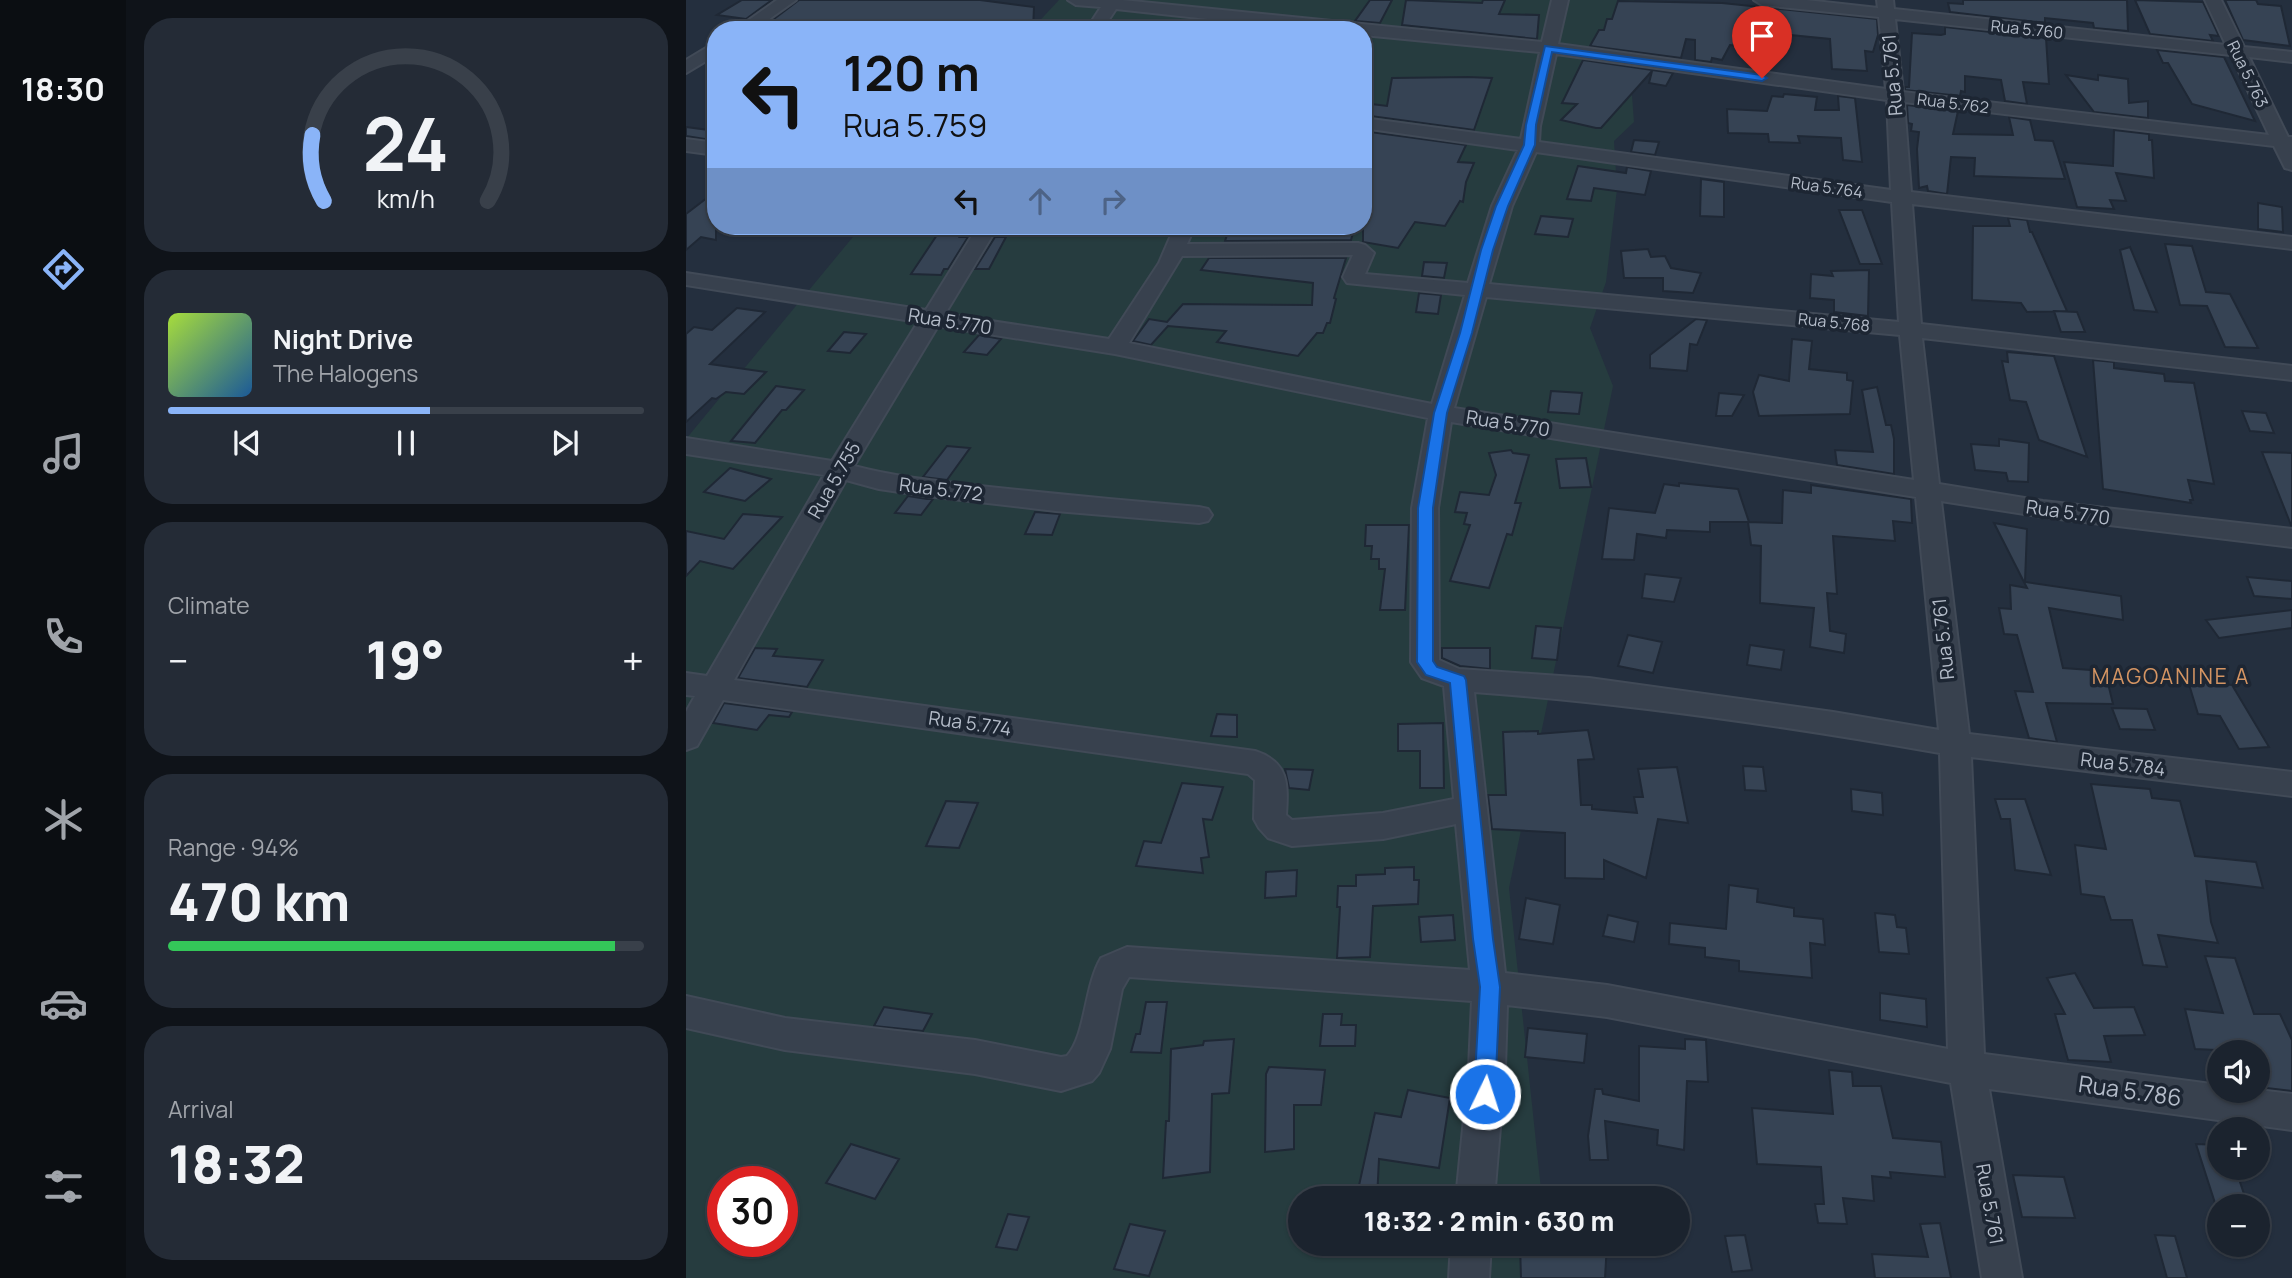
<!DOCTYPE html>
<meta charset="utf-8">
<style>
body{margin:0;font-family:Manrope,sans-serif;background:#242b36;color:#f1f3f6;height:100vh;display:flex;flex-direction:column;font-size:26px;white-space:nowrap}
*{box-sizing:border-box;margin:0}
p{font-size:23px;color:#a0a4aa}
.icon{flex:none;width:38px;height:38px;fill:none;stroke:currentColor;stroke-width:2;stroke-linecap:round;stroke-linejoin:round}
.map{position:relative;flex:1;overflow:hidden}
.panel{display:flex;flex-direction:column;gap:18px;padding:18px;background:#0f1319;width:560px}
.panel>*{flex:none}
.hud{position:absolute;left:21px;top:21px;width:665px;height:214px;border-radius:28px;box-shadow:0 2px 5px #0004,0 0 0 2px #39404a;background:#8ab4f8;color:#111;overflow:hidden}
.fabs{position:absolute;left:1521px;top:1040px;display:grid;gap:14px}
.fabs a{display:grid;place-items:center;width:63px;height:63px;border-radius:50%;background:#1b232e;box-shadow:0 2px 5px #0004,0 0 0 2px #39404a;font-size:35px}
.speed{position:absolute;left:21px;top:1166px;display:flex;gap:14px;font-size:35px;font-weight:700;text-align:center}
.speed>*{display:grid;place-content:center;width:91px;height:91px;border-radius:50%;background:#1b232e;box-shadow:0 2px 5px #0004,0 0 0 2px #39404a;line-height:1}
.speed .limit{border:10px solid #d22;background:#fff;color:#111}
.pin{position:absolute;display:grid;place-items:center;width:60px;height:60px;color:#fff;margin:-72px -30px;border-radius:50% 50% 50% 0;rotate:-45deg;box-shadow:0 0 7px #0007}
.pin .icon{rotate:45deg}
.me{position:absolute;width:77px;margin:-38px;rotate:4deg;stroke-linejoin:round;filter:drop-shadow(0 0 5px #0008)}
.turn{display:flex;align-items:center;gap:24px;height:147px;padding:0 21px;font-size:32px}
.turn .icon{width:91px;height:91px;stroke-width:2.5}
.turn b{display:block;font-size:49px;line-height:60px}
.lanes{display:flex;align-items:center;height:66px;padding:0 21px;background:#0003;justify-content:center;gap:35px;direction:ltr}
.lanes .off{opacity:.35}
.big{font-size:52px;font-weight:800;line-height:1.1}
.panel .tile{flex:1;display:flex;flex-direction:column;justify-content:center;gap:10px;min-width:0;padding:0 24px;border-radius:28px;background:#242b36}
.panel .dial{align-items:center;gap:0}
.dial svg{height:182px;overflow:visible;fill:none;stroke:#39404a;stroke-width:7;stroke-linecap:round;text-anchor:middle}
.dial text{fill:#f1f3f6;stroke:none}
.song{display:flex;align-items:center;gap:21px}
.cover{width:84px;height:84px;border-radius:10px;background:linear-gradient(135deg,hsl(80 70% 55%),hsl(210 70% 35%))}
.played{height:7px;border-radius:4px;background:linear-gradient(90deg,#8ab4f8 55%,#39404a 55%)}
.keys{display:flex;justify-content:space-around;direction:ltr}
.heat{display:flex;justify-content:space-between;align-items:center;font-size:38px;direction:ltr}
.charge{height:10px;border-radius:5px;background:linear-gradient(90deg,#34c759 94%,#39404a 0)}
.trip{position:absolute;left:602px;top:1186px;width:402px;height:70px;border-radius:35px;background:#1b232e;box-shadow:0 2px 5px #0004,0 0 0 2px #39404a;font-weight:800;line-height:70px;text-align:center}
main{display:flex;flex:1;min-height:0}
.tabs{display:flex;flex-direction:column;width:126px;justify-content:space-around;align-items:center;background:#0b0e12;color:#a0a4aa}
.tabs .icon{width:49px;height:49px}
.tabs .active{color:#8ab4f8}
.tabs b{font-size:32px;color:#f1f3f6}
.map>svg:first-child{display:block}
.green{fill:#263c3f;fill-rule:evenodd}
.building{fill:#364354;stroke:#1f2835;stroke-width:2}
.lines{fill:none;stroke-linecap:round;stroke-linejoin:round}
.minor-casing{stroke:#414a57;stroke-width:4}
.minor{fill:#38414e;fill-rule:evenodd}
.route{fill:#1a73e8;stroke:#114b97;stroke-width:2}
.labels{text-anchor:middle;stroke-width:7;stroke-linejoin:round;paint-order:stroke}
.far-street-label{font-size:16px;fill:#b4bcc9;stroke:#1d2633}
.street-label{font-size:19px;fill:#b4bcc9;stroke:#1d2633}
.neighbourhood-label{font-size:21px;letter-spacing:2px;fill:#d59563;stroke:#1d2633}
.near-street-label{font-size:23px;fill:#b4bcc9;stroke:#1d2633}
</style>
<main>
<nav class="tabs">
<b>18:30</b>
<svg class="icon active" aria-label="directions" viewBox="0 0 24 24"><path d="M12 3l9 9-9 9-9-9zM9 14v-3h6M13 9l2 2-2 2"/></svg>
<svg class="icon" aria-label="music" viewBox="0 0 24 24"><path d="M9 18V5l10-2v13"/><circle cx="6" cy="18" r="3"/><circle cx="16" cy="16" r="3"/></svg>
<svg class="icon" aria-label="phone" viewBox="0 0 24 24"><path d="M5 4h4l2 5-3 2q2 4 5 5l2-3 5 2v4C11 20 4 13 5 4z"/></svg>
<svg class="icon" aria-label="climate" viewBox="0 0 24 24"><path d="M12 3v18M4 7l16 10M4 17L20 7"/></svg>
<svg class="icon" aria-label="car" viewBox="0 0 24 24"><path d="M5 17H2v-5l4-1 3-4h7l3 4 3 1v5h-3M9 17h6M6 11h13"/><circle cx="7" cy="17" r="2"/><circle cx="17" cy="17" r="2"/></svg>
<svg class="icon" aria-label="filters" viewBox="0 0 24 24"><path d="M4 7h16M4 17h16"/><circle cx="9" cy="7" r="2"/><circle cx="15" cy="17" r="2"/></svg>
</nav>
<section class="panel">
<div class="tile dial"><svg viewBox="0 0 100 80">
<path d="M14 69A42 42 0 1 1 86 69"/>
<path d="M14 69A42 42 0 0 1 9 40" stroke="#8ab4f8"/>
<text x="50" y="56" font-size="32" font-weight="700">24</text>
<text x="50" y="72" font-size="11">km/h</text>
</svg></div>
<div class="tile">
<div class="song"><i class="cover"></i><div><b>Night Drive</b><p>The Halogens</p></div></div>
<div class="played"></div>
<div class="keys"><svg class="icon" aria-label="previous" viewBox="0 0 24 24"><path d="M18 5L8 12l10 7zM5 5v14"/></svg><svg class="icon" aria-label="pause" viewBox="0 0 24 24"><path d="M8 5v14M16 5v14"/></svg><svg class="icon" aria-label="next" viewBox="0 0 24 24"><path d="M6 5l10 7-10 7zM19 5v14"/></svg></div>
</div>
<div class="tile"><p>Climate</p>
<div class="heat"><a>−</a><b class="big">19°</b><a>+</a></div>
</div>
<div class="tile"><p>Range · 94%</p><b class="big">470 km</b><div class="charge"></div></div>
<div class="tile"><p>Arrival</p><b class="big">18:32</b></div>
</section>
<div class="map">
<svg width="1606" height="1278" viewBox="0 0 1606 1278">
<rect width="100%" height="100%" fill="#242f3e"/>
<path class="green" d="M373 0H948L941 29 948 122 928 141 931 189 920 282 904 328 927 386 823 888 856 1199H614V1244H861L865 1278H0V439L176 226H677V30H345ZM37 1181H96V1241H37Z"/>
<path class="building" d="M56 0H86L60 19 31 15Z
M113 0H294L348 7 347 30H266L149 20 136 28 84 22Z
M684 0H706L694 23 669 21Z
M720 0 796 3 797 0H819L813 14 853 15 851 39 716 25Z
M1277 0H1441L1442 31 1408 28 1407 23 1359 18V23L1264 12 1262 3 1277 4Z
M1449 0 1517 2 1533 36 1524 35 1527 41 1464 34Z
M1539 0H1570L1572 4 1595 6 1604 46 1557 40Z
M932 1 1036 3 1191 19 1192 35 1187 52 1179 51 1181 71 1146 69 1144 39 1064 31 1062 47 1044 45 1036 60 1026 58 1025 62 1009 60V40L1000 39 995 58 904 46 913 30H918L921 19H926Z
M1259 27 1360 38 1363 84 1337 82 1341 104 1319 101 1315 80 1279 76V92L1275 91 1274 96 1219 90V87H1223L1226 33 1255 35 1259 34Z
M1471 50 1538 57 1569 121 1506 104 1482 63H1477Z
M897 60 987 73 980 86 963 83 966 71 915 128H910L875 120 891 104 876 103Z
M1380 75 1412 80V75L1442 79 1443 103 1462 101V118L1408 112Z
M706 78 782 77 806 78 788 130 677 115V103L701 106Z
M1098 94 1131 97 1129 110H1153L1152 96 1169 98 1176 162 1157 160 1155 138 1112 136 1114 143 1083 142 1082 134 1042 133 1041 109 1081 111 1086 96 1097 97Z
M1221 105 1272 111 1267 134 1327 135 1323 117 1344 120 1349 140 1367 141 1379 179 1288 176 1289 158 1265 157 1261 194 1242 191 1241 186 1233 188 1231 149 1233 132 1225 131 1226 124 1222 123Z
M0 127 30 131V136L25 140 0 136Z
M1428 130 1463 134V140H1466L1468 178 1430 173 1440 201 1424 200 1428 209 1391 207 1378 162 1427 166Z
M677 131 780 145 772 162 788 163 780 182 777 202 774 201 759 226 729 222 712 248 677 242V164L682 154 677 153Z
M948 140 973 142 969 155 945 152Z
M892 166 940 173 941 167 965 171 959 195 908 188 905 201 881 199Z
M1015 179 1038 182V217L1014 216Z
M30 191V240L15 237 0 250V214Z
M1572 203 1596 207 1597 232 1572 229Z
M1153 210H1176L1196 264H1174Z
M855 216 887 219 882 237 849 234Z
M1322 218 1341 220 1344 232H1346L1381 311 1341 312 1335 303 1286 300 1287 226H1324Z
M257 226H283L274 237H282L262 269H258L255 275 225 274Z
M544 226H629L667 233 665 240 539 241Z
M309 237H320L303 269H289Z
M1479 244 1506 246 1520 292 1544 294 1572 348 1539 347 1521 306 1494 305Z
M1444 247 1471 312 1448 310 1434 250Z
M962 249 965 257 979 256 985 268 1015 273 1007 293 977 291V278H938L935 251Z
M523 258H660L648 298 650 299 644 323H641L637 333H631L612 356 531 342 540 331 482 326 465 345 447 341 463 319 481 322 497 304 626 305 627 283 515 270Z
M738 262 761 263 758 278 736 276Z
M1183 270 1182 316 1148 312V300L1124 298 1125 274 1147 276 1145 271Z
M733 293 755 295 752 314 730 312Z
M51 308 79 312 24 364 80 372 58 394 40 392 30 399 26 398 0 422V334L8 327 26 330Z
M1368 311 1391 312 1399 332H1375Z
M1010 319 1021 320 1011 345 1004 344 1001 371 964 368V355Z
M158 332 180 334 164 353 142 351Z
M293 335 315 339 301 355 278 352Z
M1106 339 1126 341 1123 369 1161 373V380L1167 381 1164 414 1073 416 1067 392 1073 375 1103 381Z
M1321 352 1368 356 1401 457 1353 440 1340 402 1324 400 1316 361 1322 362Z
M1407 360 1428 362V368L1478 374 1479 381 1508 383 1528 484 1502 480 1507 500H1504L1505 503 1417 489Z
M90 386 118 390 100 410H96L69 443 45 441Z
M1191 387 1200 425H1205L1208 439V474L1151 465 1149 450 1187 452 1176 390Z
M865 391 896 393 893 414 862 412Z
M1033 393 1058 395 1046 416H1030Z
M1556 411 1580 413 1588 433 1564 431Z
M1313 439 1343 443 1342 482 1322 481 1320 473 1289 470 1285 444 1313 446Z
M261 446 284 448 261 480 237 477Z
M825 450 827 453 843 455 829 503H835L826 535 821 534 803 588 764 581 784 525 778 524 781 513 769 512 774 492 803 495 810 475 803 453Z
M1576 452 1606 453V524L1605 525Z
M900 458 905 487 874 488 870 459Z
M44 468 85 479 59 501 18 492Z
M993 483 1052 489 1063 522H1024V532L981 530 980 538 951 534 948 560 916 559 923 508 969 513 978 484 993 486Z
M1125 485 1225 499 1226 523 1207 521 1209 541 1147 536 1151 594 1141 593 1144 631 1160 634 1158 653 1124 647 1128 608 1074 603 1075 546 1065 545 1062 522 1096 523 1097 490 1125 493Z
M222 496 241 499H247L235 515 209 513Z
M349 512 374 514 366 535 339 534Z
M57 514 96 517 47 569 14 561 0 576V531L38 539Z
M1308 523 1341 529 1339 582 1435 596 1437 620 1363 608 1377 668 1419 671 1427 704 1360 703 1371 742 1343 738 1329 691 1347 692 1331 635 1318 634 1313 608 1325 609 1324 585 1341 588Z
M680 525H723L719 610H694L699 569H693V559H685L686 546H679Z
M959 574 995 578 988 602 956 598Z
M1561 577 1606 581V599L1568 596Z
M1606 610V628L1533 638 1520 620Z
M850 626 875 628 871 660 846 658Z
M942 635 976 642 967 673 932 666Z
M1064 645 1098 650 1095 670 1061 665Z
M69 648 91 649 87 656 137 660 121 687 52 678Z
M756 648H804V669L774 666 756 658Z
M1502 681 1546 685 1583 747 1553 749 1534 716 1512 714Z
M38 703 106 712 103 717 83 715 71 730 27 723Z
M1426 708 1461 709 1469 730 1434 729Z
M531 714 551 715V737L525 736Z
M757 723 758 788H734V751H712V724Z
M902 730 908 759 892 760 895 805H906V809L951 813 948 797H957L952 769 991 767 1002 823 972 819 960 878 918 860V879L879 878V833L806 829 802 795H820L817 732 852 731V734Z
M1057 766 1077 767 1080 791 1059 790Z
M599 769 627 770 623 790 603 788Z
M496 783 537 787 526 820 517 819 523 857 515 858 517 873 450 866 458 841 475 843Z
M1405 784 1464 789 1466 798 1494 801 1509 856 1570 862 1577 888 1520 881 1525 922 1532 943 1472 935 1481 967 1457 965 1446 920H1425L1418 897 1395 894 1389 845 1420 849Z
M1165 789 1196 793 1197 815 1166 811Z
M1309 799H1339L1365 875 1329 870 1324 819H1315Z
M260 801 292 803 273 848 240 846Z
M728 867V880H733L732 904 687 906 684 957 651 958 654 907H651L652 886H670V875L699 874V868Z
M611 870 610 896 579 898 580 872Z
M1043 885 1072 889 1071 902 1108 908V916L1137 919 1139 945 1124 943 1126 978 1053 971V961L1019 957V948L983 944 984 923 1040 929Z
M840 898 874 905 867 944 833 939Z
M1189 913 1209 915 1211 927 1220 928 1223 954 1193 952Z
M767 915 769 940 735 942 733 917Z
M922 915 952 922 948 942 917 936Z
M1519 956 1549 958 1568 1014H1594L1606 1040V1091L1572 1087V1052L1509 1049 1499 1009 1537 1013Z
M1389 973 1408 1008 1448 1007 1459 1035 1418 1036 1425 1062 1382 1060 1369 1014H1379L1361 978Z
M1194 993 1240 999 1241 1027 1194 1020Z
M460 1002H481L475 1053 445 1052 450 1034H454Z
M198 1007 246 1014 237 1031 188 1026Z
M637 1014H656L655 1025H670L669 1046H634Z
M842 1028 901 1034 898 1063 839 1057Z
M548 1039 543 1093 526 1094 524 1172 477 1178 480 1121H483L485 1049 517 1045 518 1041Z
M999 1039 1020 1040 1022 1082 1001 1081 998 1150 971 1145 972 1130 919 1121 922 1160H904L902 1136 909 1089H916L917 1094 953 1101V1046L999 1049Z
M583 1067 639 1070 635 1105H608V1149L579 1152 580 1074Z
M1143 1070 1166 1072 1167 1086H1195L1207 1138 1255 1142 1259 1177 1204 1172 1205 1178 1186 1176 1188 1201 1157 1198 1161 1224 1132 1223 1129 1204H1138L1135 1167 1071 1164 1066 1108 1147 1114Z
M722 1090 764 1098 753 1168 693 1159 691 1199H670L689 1113 715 1117Z
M165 1144 213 1159 189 1199 140 1183Z
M1510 1144 1533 1145V1167H1549L1561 1203H1529Z
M1327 1175 1378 1177 1389 1218 1336 1217Z
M322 1214 343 1217 331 1250 310 1247Z
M1254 1223 1265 1278H1189L1186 1254 1242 1257 1234 1224Z
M444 1224 479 1231 463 1276 428 1269Z
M1059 1235 1066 1270 1046 1272 1039 1236Z
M1469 1235 1489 1236 1501 1278H1481Z
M834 1244H921L919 1278H835Z"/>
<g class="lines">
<g class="minor-casing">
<path id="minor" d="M91 0H110L68 30H49Z
M382 0H436L856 42 866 0H882L872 44 1200 89 1193 17 1076 5 1068 0H1120L1192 8 1191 0H1207L1208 9 1540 45 1519 0H1535L1558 47 1606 52V62L1563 57 1602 137H1606V170L1599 168 1588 146 1218 102 1225 192 1606 237V249L1226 204 1235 324 1606 366V380L1236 338 1253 484 1357 501 1606 529V547L1357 517 1255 501 1283 734 1606 772V796L1285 757 1298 1054 1533 1085V1090H1572L1606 1094V1130L1303 1089 1336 1278H1296L1265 1083 921 1017 821 1005 819 1068 808 1199H770L783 1068 786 1001 443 977 436 989 424 1049 413 1073 406 1081 375 1091 289 1074 99 1050 0 1028V996L99 1018 289 1040 375 1057 381 1056C400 1035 398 987 415 958L441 947 784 970 770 824 697 839 606 846 582 838 573 828 568 819 569 780 562 774 37 700 11 746 0 750V712L9 696 0 695V673L21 676 138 475 0 454V438L146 461 232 322 0 285V273L240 310 292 226H312L259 314 423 339 473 263 489 226H509L501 244 672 243 679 245 688 253 679 274 782 283 806 206 832 150 677 128V118L835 139 854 52 677 35V30H624L430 9 416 30H400L415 7 390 5ZM1209 19 1545 55 1583 135 1217 92ZM870 54 1201 100 1205 190 853 142 854 126ZM850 152 1206 202 1213 322 803 284 826 206ZM667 255 657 277 661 283 779 295 746 404 443 343 496 256ZM800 297 1214 335 1228 480 768 408ZM252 326 429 354 742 418 726 508 725 662 736 678 758 686 768 799 697 813 606 820 600 815C602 784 603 762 569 751L48 680 160 480 193 489 241 496 370 511 513 523 522 521 526 515 522 509 513 507C440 501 367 494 294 486 252 481 209 477 168 466ZM765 422 1230 497 1253 730 1147 712 903 678 773 669 753 660 752 508ZM788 692C944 703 1099 726 1254 753L1262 1049 921 985 819 973Z
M30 42V55L0 73V60Z
M0 139 30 143V155L0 151Z
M765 1244H805L803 1278H763Z"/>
</g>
<use href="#minor" class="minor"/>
</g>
<path class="route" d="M859 46 1076 75 1081 78 1076 81 866 52 850 125 849 145 822 206 807 250 786 333 761 413 747 508V661L751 667 778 676 780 680 807 939 814 987 809 1094 806 1101 799 1104 791 1101 788 1094 794 987 787 939 764 683 740 675 731 662 732 508 748 413 774 333 795 250 810 206 838 145 840 125Z"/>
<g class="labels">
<g class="far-street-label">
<text transform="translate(1341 29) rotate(6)" y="6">Rua 5.760</text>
<text transform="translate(1562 74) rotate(64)" y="6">Rua 5.763</text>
<text transform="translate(1267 103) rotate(7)" y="6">Rua 5.762</text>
<text transform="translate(1141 187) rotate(8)" y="6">Rua 5.764</text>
<text transform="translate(1148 322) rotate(6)" y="6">Rua 5.768</text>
</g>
<g class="street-label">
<text transform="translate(1206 75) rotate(-95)" y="7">Rua 5.761</text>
<text transform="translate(264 321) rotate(9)" y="7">Rua 5.770</text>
<text transform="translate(822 423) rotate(9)" y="7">Rua 5.770</text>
<text transform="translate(148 480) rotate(-60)" y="7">Rua 5.755</text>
<text transform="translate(255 489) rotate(7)" y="7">Rua 5.772</text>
<text transform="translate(1382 512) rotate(8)" y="7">Rua 5.770</text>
<text transform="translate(1257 639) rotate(-96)" y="7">Rua 5.761</text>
<text transform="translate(284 723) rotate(8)" y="7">Rua 5.774</text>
<text transform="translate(1437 764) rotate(7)" y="7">Rua 5.784</text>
<text transform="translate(1304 1204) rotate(80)" y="7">Rua 5.761</text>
</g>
<g class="neighbourhood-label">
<text x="1485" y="684">MAGOANINE A</text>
</g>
<g class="near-street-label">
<text transform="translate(1444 1091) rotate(8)" y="8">Rua 5.786</text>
</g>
</g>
</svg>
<div class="fabs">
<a><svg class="icon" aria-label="sound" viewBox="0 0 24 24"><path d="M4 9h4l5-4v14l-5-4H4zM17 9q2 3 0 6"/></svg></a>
<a>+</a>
<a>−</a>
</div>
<div class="speed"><div class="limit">30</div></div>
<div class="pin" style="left:1076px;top:78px;background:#d93025"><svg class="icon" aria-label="arrive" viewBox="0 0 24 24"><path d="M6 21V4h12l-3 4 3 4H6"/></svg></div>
<svg class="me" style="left:799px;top:1094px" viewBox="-20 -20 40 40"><circle r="17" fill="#1a73e8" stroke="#fff" stroke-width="3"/><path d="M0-11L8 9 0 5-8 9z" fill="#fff"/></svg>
<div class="trip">18:32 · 2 min · 630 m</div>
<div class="hud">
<div class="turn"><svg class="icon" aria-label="left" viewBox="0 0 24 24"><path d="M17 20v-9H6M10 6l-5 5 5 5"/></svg><div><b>120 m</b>Rua 5.759</div></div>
<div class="lanes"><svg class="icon" aria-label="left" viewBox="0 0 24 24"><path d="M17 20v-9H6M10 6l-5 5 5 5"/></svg><svg class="icon off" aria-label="ahead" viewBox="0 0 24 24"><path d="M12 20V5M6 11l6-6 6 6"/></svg><svg class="icon off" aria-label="right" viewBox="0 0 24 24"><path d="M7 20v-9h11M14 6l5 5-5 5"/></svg></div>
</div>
</div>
</main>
